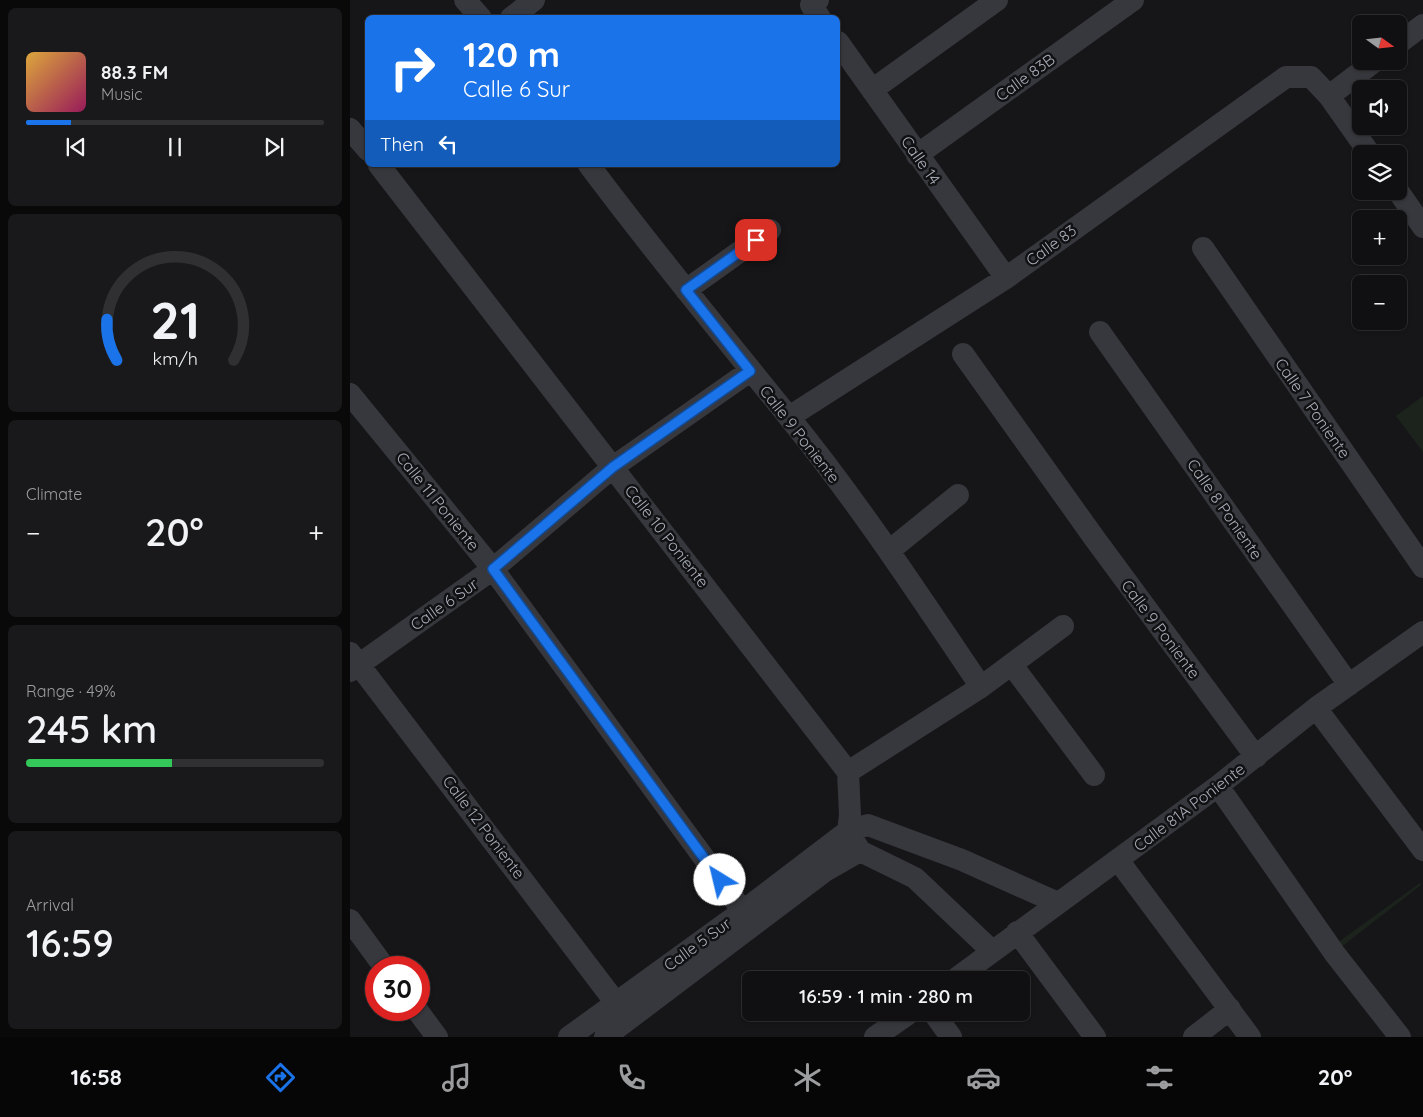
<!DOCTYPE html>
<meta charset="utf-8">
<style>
body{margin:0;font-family:Quicksand,sans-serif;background:#19191b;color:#f1f3f6;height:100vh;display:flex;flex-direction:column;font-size:19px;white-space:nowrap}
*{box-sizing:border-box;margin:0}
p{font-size:16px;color:#9c9d9f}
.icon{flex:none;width:28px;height:28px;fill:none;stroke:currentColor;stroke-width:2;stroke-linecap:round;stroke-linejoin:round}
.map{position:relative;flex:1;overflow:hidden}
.details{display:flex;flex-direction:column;gap:8px;padding:8px;background:#09090a;width:350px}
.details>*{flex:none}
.hud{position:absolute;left:15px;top:15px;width:475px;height:152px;border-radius:8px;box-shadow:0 1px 4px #0004,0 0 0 1px #303032;background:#1a73e8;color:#fff;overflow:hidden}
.needle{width:32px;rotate:105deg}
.tools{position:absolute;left:1002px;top:15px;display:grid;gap:10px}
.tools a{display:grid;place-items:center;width:55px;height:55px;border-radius:8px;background:#101012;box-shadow:0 1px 4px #0004,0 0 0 1px #303032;font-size:25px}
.speed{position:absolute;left:15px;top:956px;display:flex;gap:10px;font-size:25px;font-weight:700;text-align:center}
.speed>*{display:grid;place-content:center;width:65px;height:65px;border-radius:50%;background:#101012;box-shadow:0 1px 4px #0004,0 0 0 1px #303032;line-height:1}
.speed .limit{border:8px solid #d22;background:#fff;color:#111}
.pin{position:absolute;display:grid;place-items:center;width:42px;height:42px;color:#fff;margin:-21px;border-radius:10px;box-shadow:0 2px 8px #0006}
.me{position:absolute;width:55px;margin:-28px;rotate:324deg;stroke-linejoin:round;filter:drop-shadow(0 0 4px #0008)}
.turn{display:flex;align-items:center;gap:18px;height:105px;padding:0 15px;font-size:22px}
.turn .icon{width:65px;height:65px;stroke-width:2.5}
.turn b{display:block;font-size:35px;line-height:42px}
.then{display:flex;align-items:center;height:48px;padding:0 15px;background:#0003;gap:10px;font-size:19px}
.big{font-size:38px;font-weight:600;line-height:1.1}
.details .card{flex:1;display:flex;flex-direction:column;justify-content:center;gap:8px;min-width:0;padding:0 18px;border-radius:8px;background:#19191b}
.details .dial{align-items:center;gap:0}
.dial svg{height:130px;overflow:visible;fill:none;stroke:#303032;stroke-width:7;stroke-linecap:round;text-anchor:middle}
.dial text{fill:#f1f3f6;stroke:none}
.song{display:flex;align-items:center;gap:15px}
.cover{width:60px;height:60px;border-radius:8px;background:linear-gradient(135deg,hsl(40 70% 55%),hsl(330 70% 35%))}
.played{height:5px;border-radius:2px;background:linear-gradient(90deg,#1a73e8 15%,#303032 15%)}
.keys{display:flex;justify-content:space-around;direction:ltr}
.heat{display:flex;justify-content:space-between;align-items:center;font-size:28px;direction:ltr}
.charge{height:8px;border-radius:4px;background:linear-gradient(90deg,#34c759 49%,#303032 0)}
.trip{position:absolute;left:392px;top:971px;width:288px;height:50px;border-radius:8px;background:#101012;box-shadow:0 1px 4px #0004,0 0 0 1px #303032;font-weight:600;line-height:50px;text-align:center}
.menu{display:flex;height:80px;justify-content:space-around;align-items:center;background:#060607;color:#9c9d9f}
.menu .icon{width:35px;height:35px}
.menu .on{color:#1a73e8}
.menu b{font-size:22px;color:#f1f3f6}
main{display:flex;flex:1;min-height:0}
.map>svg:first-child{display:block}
.green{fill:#1c231d}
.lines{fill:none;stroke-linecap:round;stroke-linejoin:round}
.minor{stroke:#37383d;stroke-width:22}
.route-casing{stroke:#114b97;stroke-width:12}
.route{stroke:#1a73e8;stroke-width:9}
.labels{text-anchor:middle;stroke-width:5;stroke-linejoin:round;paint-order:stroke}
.street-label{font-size:16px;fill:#a8adb8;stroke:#111113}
</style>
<main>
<section class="details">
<div class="card">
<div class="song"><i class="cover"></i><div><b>88.3 FM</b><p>Music</p></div></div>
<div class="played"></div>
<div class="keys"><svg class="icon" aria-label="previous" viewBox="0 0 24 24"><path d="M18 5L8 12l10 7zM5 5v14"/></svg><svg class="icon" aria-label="pause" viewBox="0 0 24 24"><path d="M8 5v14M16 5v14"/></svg><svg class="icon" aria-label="next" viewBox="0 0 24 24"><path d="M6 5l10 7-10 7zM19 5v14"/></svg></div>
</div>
<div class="card dial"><svg viewBox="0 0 100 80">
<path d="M14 69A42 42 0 1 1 86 69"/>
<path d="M14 69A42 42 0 0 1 8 44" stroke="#1a73e8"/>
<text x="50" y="56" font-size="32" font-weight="700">21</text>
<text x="50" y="72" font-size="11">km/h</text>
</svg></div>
<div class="card"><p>Climate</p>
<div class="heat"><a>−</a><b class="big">20°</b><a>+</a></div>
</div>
<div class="card"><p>Range · 49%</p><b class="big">245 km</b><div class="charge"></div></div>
<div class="card"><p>Arrival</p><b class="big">16:59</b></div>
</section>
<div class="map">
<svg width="1073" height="1037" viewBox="0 0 1073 1037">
<rect width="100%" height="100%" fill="#161618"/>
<path class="green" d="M1073 396V452L1046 416Z
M1070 883 1071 885 986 951 983 946Z"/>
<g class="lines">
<path class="minor" d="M115 0 131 18
M468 0 461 5 470 18
M161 18 184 0
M488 42 656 278
M1049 43 1073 25
M522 90 647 0
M979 96 1025 61
M0 129 18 150
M567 155 783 0
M29 165 498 772 500 815 498 831 510 851
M239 165C303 251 371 333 438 416 508 502 569 595 631 687
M1048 191 1073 227
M853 248 1073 567
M336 290 420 230
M750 332 999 685
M613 354 745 539 906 757
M0 394 143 569 403 925
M439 417 656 278 936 77H961L979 96 1020 154
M539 551 608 495
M0 653 266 1003
M662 665 744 775
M0 671 143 569 263 467 400 371
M966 708 1073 850
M498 772 631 687 713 626
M868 786 985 954 1050 1037
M510 851 565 878 642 951
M768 860 900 1037
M0 920 35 968
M667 932 745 1037
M604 980 868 786 966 708 1073 632
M67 1010 87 1037
M583 1012 601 1037
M219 1037 393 911 498 831 518 825 612 860 708 903
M255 1037 475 871 510 851
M525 1037 561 1012
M844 1037 880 1009"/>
</g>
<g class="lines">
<g class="route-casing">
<path id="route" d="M370 880 143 569 263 467 400 371 336 290 406 240"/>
</g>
<use href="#route" class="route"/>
</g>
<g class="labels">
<g class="street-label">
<text transform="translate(675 77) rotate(-36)" y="6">Calle 83B</text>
<text transform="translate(571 160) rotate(55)" y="6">Calle 14</text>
<text transform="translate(701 245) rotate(-36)" y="6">Calle 83</text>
<text transform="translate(963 408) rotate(55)" y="6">Calle 7 Poniente</text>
<text transform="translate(450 434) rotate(52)" y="6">Calle 9 Poniente</text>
<text transform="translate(88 501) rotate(51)" y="6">Calle 11 Poniente</text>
<text transform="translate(875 509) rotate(55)" y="6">Calle 8 Poniente</text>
<text transform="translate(317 536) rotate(52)" y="6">Calle 10 Poniente</text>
<text transform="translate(94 604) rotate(-35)" y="6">Calle 6 Sur</text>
<text transform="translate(811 629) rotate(53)" y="6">Calle 9 Poniente</text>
<text transform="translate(839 807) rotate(-37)" y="6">Calle 81A Poniente</text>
<text transform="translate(134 827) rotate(53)" y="6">Calle 12 Poniente</text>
<text transform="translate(347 944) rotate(-36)" y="6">Calle 5 Sur</text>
</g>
</g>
</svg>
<div class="tools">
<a><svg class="needle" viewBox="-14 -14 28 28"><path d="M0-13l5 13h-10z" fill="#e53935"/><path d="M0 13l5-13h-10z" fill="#9c9d9f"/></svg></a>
<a><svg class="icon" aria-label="sound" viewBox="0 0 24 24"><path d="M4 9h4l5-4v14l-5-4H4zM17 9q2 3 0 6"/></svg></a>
<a><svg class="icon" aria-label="layers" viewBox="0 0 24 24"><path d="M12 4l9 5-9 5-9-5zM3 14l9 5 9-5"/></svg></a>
<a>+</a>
<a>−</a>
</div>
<div class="speed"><div class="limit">30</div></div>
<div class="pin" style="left:406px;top:240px;background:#d93025"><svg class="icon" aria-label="arrive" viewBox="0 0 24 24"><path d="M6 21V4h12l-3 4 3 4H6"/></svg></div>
<svg class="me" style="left:370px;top:880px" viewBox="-20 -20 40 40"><circle r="19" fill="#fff"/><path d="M0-13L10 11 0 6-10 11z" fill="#1a73e8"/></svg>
<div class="trip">16:59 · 1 min · 280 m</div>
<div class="hud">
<div class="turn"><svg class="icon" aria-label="right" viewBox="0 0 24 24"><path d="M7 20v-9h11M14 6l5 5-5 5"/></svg><div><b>120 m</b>Calle 6 Sur</div></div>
<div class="then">Then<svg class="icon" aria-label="left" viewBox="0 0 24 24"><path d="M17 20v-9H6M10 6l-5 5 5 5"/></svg></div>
</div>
</div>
</main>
<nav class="menu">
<b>16:58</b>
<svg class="icon on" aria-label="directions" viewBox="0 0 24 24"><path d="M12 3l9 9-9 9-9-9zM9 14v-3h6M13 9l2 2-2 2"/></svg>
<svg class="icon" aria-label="music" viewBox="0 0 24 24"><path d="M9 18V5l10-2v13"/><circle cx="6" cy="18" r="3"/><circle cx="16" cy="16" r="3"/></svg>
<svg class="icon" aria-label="phone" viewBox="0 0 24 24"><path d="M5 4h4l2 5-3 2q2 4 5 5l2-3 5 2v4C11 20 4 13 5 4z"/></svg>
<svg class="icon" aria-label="climate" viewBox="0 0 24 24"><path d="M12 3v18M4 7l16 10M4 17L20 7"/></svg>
<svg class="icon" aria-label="car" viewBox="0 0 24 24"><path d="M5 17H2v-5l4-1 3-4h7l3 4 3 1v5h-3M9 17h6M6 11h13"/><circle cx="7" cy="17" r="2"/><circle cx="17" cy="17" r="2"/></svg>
<svg class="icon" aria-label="filters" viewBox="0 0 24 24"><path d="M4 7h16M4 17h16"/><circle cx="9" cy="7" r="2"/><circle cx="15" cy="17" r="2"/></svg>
<b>20°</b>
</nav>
